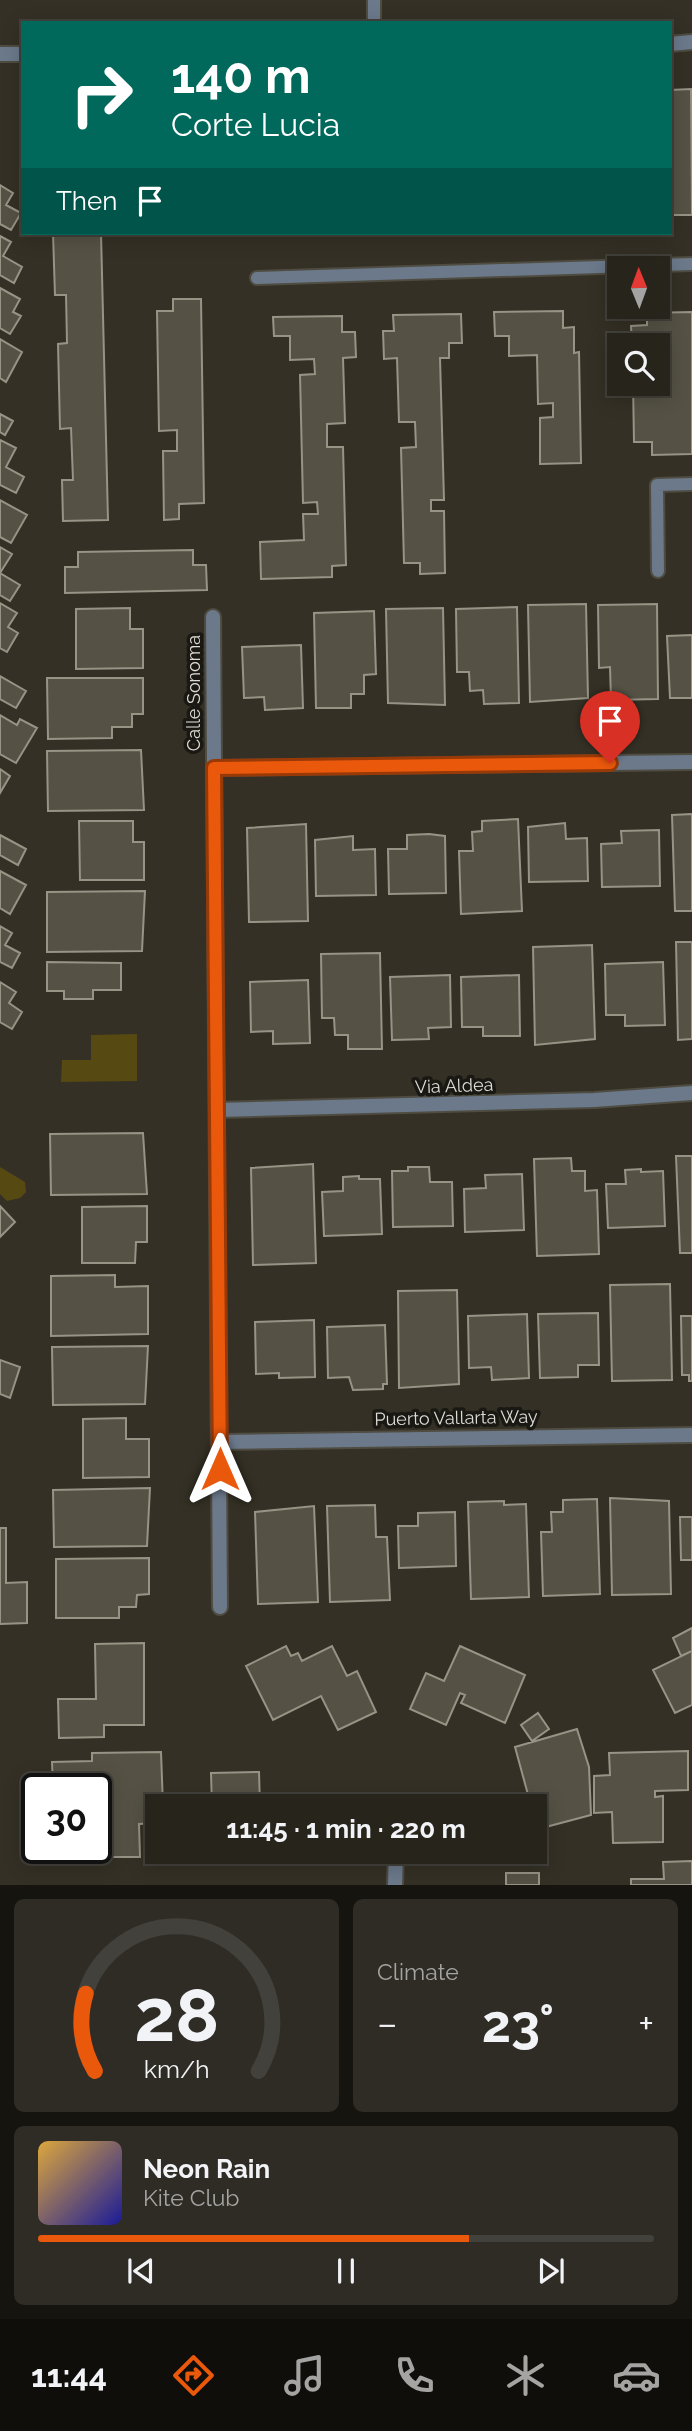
<!DOCTYPE html>
<meta charset="utf-8">
<style>
body{margin:0;font-family:Raleway,sans-serif;background:#2f2c25;color:#f1f3f6;height:100vh;display:flex;flex-direction:column;font-size:26px;white-space:nowrap}
*{box-sizing:border-box;margin:0}
p{font-size:23px;color:#a4a4a3}
.icon{flex:none;width:38px;height:38px;fill:none;stroke:currentColor;stroke-width:2;stroke-linecap:round;stroke-linejoin:round}
.map{position:relative;height:1885px;overflow:hidden}
.panel{display:flex;flex-direction:column;gap:14px;padding:14px;background:#15140f;flex:1}
.panel>*{flex:none}
.top-card{position:absolute;left:21px;top:21px;width:651px;height:214px;border-radius:0px;box-shadow:0 4px 18px #0003,0 0 0 2px #43413b;background:#00695c;color:#fff;overflow:hidden}
.needle{width:46px;rotate:359deg}
.controls{position:absolute;left:607px;top:256px;display:grid;gap:14px}
.controls a{display:grid;place-items:center;width:63px;height:63px;border-radius:0px;background:#27241c;box-shadow:0 4px 18px #0003,0 0 0 2px #43413b;font-size:35px}
.speed{position:absolute;left:21px;top:1773px;display:flex;gap:14px;font-size:35px;font-weight:700;text-align:center}
.speed>*{display:grid;place-content:center;width:91px;height:91px;border-radius:50%;background:#27241c;box-shadow:0 4px 18px #0003,0 0 0 2px #43413b;line-height:1}
.speed .limit{border:4px solid #111;border-radius:10px;background:#fff;color:#111}
.pin{position:absolute;display:grid;place-items:center;width:60px;height:60px;color:#fff;margin:-72px -30px;border-radius:50% 50% 50% 0;rotate:-45deg;box-shadow:0 0 7px #0007}
.pin .icon{rotate:45deg}
.me{position:absolute;width:77px;margin:-38px;rotate:0deg;stroke-linejoin:round;filter:drop-shadow(0 0 5px #0008)}
.turn{display:flex;align-items:center;gap:24px;height:147px;padding:0 35px;font-size:32px}
.turn .icon{width:91px;height:91px;stroke-width:2.5}
.turn b{display:block;font-size:49px;line-height:60px}
.then{display:flex;align-items:center;height:66px;padding:0 35px;background:#0003;gap:14px;font-size:26px}
.big{font-size:52px;font-weight:700;line-height:1.1}
.panel .card{flex:1;display:flex;flex-direction:column;justify-content:center;gap:10px;min-width:0;padding:0 24px;border-radius:10px;background:#2f2c25}
.panel .dial{align-items:center;gap:0}
.dial svg{height:182px;overflow:visible;fill:none;stroke:#43413b;stroke-width:7;stroke-linecap:round;text-anchor:middle}
.dial text{fill:#f1f3f6;stroke:none}
.song{display:flex;align-items:center;gap:21px}
.cover{width:84px;height:84px;border-radius:10px;background:linear-gradient(135deg,hsl(40 70% 55%),hsl(240 70% 35%))}
.played{height:7px;border-radius:4px;background:linear-gradient(90deg,#ea580c 70%,#43413b 70%)}
.keys{display:flex;justify-content:space-around;direction:ltr}
.heat{display:flex;justify-content:space-between;align-items:center;font-size:38px;direction:ltr}
.panel .tiles{flex:1;display:grid;gap:14px;grid-template-columns:1fr 1fr}
.card:last-child{grid-column:span 2}
.trip{position:absolute;left:145px;top:1794px;width:402px;height:70px;border-radius:0px;background:#27241c;box-shadow:0 4px 18px #0003,0 0 0 2px #43413b;font-weight:700;line-height:70px;text-align:center}
.tab-bar{display:flex;height:112px;justify-content:space-around;align-items:center;background:#100e0b;color:#a4a4a3}
.tab-bar .icon{width:49px;height:49px}
.tab-bar .current{color:#ea580c}
.tab-bar b{font-size:32px;color:#f1f3f6}
.map>svg:first-child{display:block}
.water{fill:#574912}
.building{fill:#555245;stroke:#979385;stroke-width:2}
.lines{fill:none;stroke-linecap:round;stroke-linejoin:round}
.service-casing{stroke:#4f4c41;stroke-width:16}
.minor-casing{stroke:#4f4c41;stroke-width:18}
.service{stroke:#6b798b;stroke-width:12}
.minor{stroke:#6b798b;stroke-width:14}
.route-casing{stroke:#983908;stroke-width:18}
.route{stroke:#ea580c;stroke-width:12}
.labels{text-anchor:middle;stroke-width:7;stroke-linejoin:round;paint-order:stroke}
.street-label{font-size:18px;fill:#dedcd5;stroke:#1a1813}
</style>
<div class="map">
<svg width="692" height="1885" viewBox="0 0 692 1885">
<rect width="100%" height="100%" fill="#343025"/>
<path class="water" d="M137 1034V1081L61 1082 62 1060H91V1035Z
M0 1167 25 1182 26 1192 20 1198 7 1201 0 1194Z"/>
<path class="building" d="M691 89 692 215H670V90Z
M0 185 13 193 6 205 21 213 11 230 0 224Z
M53 233H101L108 520 63 521 62 480H73L71 428 60 429 58 344 67 343 66 295H55Z
M0 236 11 242 3 256 22 267 14 283 0 275Z
M0 288 20 299 13 312 21 316 10 334 0 328Z
M173 299H201L204 503 179 504V519L164 520 163 451H177V430L159 431 157 311H173Z
M563 311V328L574 327V353L579 352 581 463 540 464V418L553 417V403L538 404 537 355 509 356V336H495L494 312Z
M692 312V454L652 455V442H634L633 383H658V345H632L631 326 647 325V313Z
M461 314 462 343H449V358H440L444 500H431V511H444L445 573 420 574V563H404L401 448 416 447 415 422H399L397 358 384 359 383 331H394L393 315Z
M342 316V332H355L356 357 343 358 345 423 327 424V447H343L346 565 332 566V577L261 579 260 542 304 540 303 514H318L317 502 303 503 300 375 315 374 314 359 290 360V336H274L273 317Z
M0 339 22 352 6 382 0 378Z
M0 414 13 421 5 435 0 432Z
M0 440 16 448 6 467 24 477 16 493 0 485Z
M0 500 27 515 11 543 0 537Z
M0 547 12 554 0 573 20 585 10 601 0 595Z
M193 550V565H206L207 590 65 593V567H78V552Z
M0 603 17 613 8 627 18 633 7 652 0 648Z
M586 604 588 698 530 702 528 605Z
M657 604 658 699 611 700 610 667 599 668 598 605Z
M517 607 519 703 484 704 483 690 470 691 469 672H457L456 609Z
M130 608V629H143V668L76 669V609Z
M443 608 445 705 388 703 386 609Z
M374 611 376 674 364 675V694H351V708H316L314 613Z
M692 635V698H670L667 636Z
M301 645 303 708 265 710 264 697 244 698 242 647Z
M0 676 26 691 16 708 0 699Z
M47 678H143V714H132V727H112V738L48 739Z
M0 715 17 725 20 719 37 728 16 763 0 754Z
M141 750 144 810 48 811 47 751Z
M0 769 10 776 0 793Z
M692 814V911H675L672 815Z
M518 819 522 911 461 914 459 851H473L472 832 482 831V821Z
M79 821H133V842H144V880H80Z
M565 823 566 839 587 838 588 881 529 882 528 827Z
M306 824 308 921 249 922 247 828Z
M659 830 660 886 602 887 601 844 622 843 621 831Z
M429 834 445 836 446 893 389 894 388 849H407V835Z
M0 835 26 849 18 865 0 855Z
M353 836V850L375 849 376 895 316 896 315 840Z
M0 871 26 885 10 914 0 908Z
M145 891 142 951 47 952V892Z
M0 926 12 933 5 945 20 953 12 968 0 962Z
M676 942H692V1039L678 1040Z
M592 945 595 1039 535 1045 533 947Z
M380 953 382 1049H348V1035H335L334 1018H322L321 954Z
M47 962 121 963V990H93V999H64V991H47Z
M663 962 665 1025 625 1026V1015H606L605 964Z
M450 975 451 1027 428 1028 429 1039 392 1040 390 977Z
M519 975 520 1036H483V1027H462L461 977Z
M308 980 310 1043 273 1044V1031L251 1032 250 982Z
M0 982 16 992 9 1003 22 1012 12 1029 0 1022Z
M143 1133 147 1194 51 1195 50 1134Z
M676 1156H692V1253H680Z
M571 1158 572 1171H585V1191L597 1190 599 1254 537 1256 534 1159Z
M313 1164 316 1263 253 1265 251 1168Z
M408 1167H429L430 1182H452L453 1226 393 1227 392 1171H408Z
M641 1169V1172L663 1171 665 1226 608 1228 606 1184H626L625 1170Z
M522 1174 524 1230 465 1232 464 1189 486 1188 485 1175Z
M359 1176V1179H380L382 1234 324 1236 322 1192 343 1191V1177Z
M0 1206 15 1222 0 1237Z
M147 1206V1242H136L135 1263H82V1207Z
M115 1275V1287L148 1286V1334L51 1336V1276Z
M670 1284 672 1380 612 1381 610 1285Z
M457 1290 459 1384 399 1388 398 1291Z
M598 1313 599 1365H578V1377L540 1378 538 1314Z
M527 1314 529 1378 492 1380 491 1367 469 1368 468 1316Z
M681 1316H692V1381H689V1375H682Z
M314 1320 315 1377 279 1378V1373L256 1374 255 1322Z
M385 1325 387 1384H383V1389L353 1390 349 1377 328 1378 327 1327Z
M148 1346 145 1404 53 1405 52 1347Z
M0 1360 20 1367 10 1398 0 1394Z
M126 1418V1439H149V1477L83 1478V1419Z
M150 1488 147 1546 54 1547 53 1490Z
M610 1498 669 1501 671 1594 612 1595Z
M597 1499 600 1594 543 1596 541 1532H552L551 1512H563V1500Z
M504 1501V1505L526 1504 529 1597 471 1599 468 1502Z
M375 1505 376 1537H387L390 1600 330 1602 327 1506Z
M314 1506 318 1602 258 1604 255 1512Z
M455 1512 456 1566 399 1568 398 1526H418V1513Z
M680 1517H692V1560H681Z
M0 1528H6V1583L27 1582V1623L0 1624Z
M149 1558V1594L137 1595 136 1607H119V1618H56V1559Z
M692 1628V1651L681 1656 673 1638Z
M144 1643V1725H104V1737L59 1738 58 1699H96L95 1644Z
M286 1646 291 1656 298 1653 302 1661 332 1646 347 1676 357 1671 376 1712 338 1730 321 1696 273 1720 246 1666Z
M460 1646 525 1675 505 1723 461 1703 465 1695 460 1693 446 1725 410 1709 426 1673 444 1681Z
M692 1651V1705L675 1713 653 1670Z
M538 1713 549 1729 532 1741 521 1725Z
M577 1729 589 1767 591 1815 542 1828 545 1838 539 1839 543 1854 513 1861 509 1852H536V1806H515L530 1802 515 1747Z
M688 1751V1790L655 1791V1797L663 1796V1842L613 1843 612 1812 594 1813V1776L610 1775 609 1753Z
M161 1752 163 1806H158V1823L139 1824 140 1857H97V1863L57 1864V1848H96V1788H53L52 1762 92 1761V1753Z
M259 1772 260 1806H212L211 1773Z
M214 1852H298V1863L255 1864 254 1852Z
M692 1861V1885H631V1879H664L663 1862Z
M506 1873H539V1885H506Z"/>
<g class="lines">
<g class="service-casing">
<path id="service" d="M374 0V23
M257 278 692 264
M658 571 657 485 692 484"/>
</g>
<g class="minor-casing">
<path id="minor" d="M670 44 692 42
M0 54H23
M213 617 220 1607
M214 768 692 762
M217 1110 594 1100 692 1093
M220 1442 692 1435
M395 1885 396 1852"/>
</g>
<use href="#service" class="service"/>
<use href="#minor" class="minor"/>
</g>
<g class="lines">
<g class="route-casing">
<path id="route" d="M220 1469 214 768 610 763"/>
</g>
<use href="#route" class="route"/>
</g>
<g class="labels">
<g class="street-label">
<text transform="translate(194 693) rotate(-90)" y="6">Calle Sonoma</text>
<text transform="translate(454 1086) rotate(-2)" y="6">Via Aldea</text>
<text transform="translate(456 1418) rotate(-1)" y="6">Puerto Vallarta Way</text>
</g>
</g>
</svg>
<div class="controls">
<a><svg class="needle" viewBox="-14 -14 28 28"><path d="M0-13l5 13h-10z" fill="#e53935"/><path d="M0 13l5-13h-10z" fill="#a4a4a3"/></svg></a>
<a><svg class="icon" aria-label="search" viewBox="0 0 24 24"><circle cx="10" cy="10" r="6"/><path d="M15 15l6 6"/></svg></a>
</div>
<div class="speed"><div class="limit">30</div></div>
<div class="pin" style="left:610px;top:763px;background:#d93025"><svg class="icon" aria-label="arrive" viewBox="0 0 24 24"><path d="M6 21V4h12l-3 4 3 4H6"/></svg></div>
<svg class="me" style="left:220px;top:1469px" viewBox="-20 -20 40 40"><path d="M0-17L14 15 0 8-14 15z" fill="#ea580c" stroke="#fff" stroke-width="4"/></svg>
<div class="trip">11:45 · 1 min · 220 m</div>
<div class="top-card">
<div class="turn"><svg class="icon" aria-label="right" viewBox="0 0 24 24"><path d="M7 20v-9h11M14 6l5 5-5 5"/></svg><div><b>140 m</b>Corte Lucia</div></div>
<div class="then">Then<svg class="icon" aria-label="arrive" viewBox="0 0 24 24"><path d="M6 21V4h12l-3 4 3 4H6"/></svg></div>
</div>
</div>
<section class="panel">
<div class="tiles">
<div class="card dial"><svg viewBox="0 0 100 80">
<path d="M14 69A42 42 0 1 1 86 69"/>
<path d="M14 69A42 42 0 0 1 10 35" stroke="#ea580c"/>
<text x="50" y="56" font-size="32" font-weight="700">28</text>
<text x="50" y="72" font-size="11">km/h</text>
</svg></div>
<div class="card"><p>Climate</p>
<div class="heat"><a>−</a><b class="big">23°</b><a>+</a></div>
</div>
<div class="card">
<div class="song"><i class="cover"></i><div><b>Neon Rain</b><p>Kite Club</p></div></div>
<div class="played"></div>
<div class="keys"><svg class="icon" aria-label="previous" viewBox="0 0 24 24"><path d="M18 5L8 12l10 7zM5 5v14"/></svg><svg class="icon" aria-label="pause" viewBox="0 0 24 24"><path d="M8 5v14M16 5v14"/></svg><svg class="icon" aria-label="next" viewBox="0 0 24 24"><path d="M6 5l10 7-10 7zM19 5v14"/></svg></div>
</div>
</div>
</section>
<nav class="tab-bar">
<b>11:44</b>
<svg class="icon current" aria-label="directions" viewBox="0 0 24 24"><path d="M12 3l9 9-9 9-9-9zM9 14v-3h6M13 9l2 2-2 2"/></svg>
<svg class="icon" aria-label="music" viewBox="0 0 24 24"><path d="M9 18V5l10-2v13"/><circle cx="6" cy="18" r="3"/><circle cx="16" cy="16" r="3"/></svg>
<svg class="icon" aria-label="phone" viewBox="0 0 24 24"><path d="M5 4h4l2 5-3 2q2 4 5 5l2-3 5 2v4C11 20 4 13 5 4z"/></svg>
<svg class="icon" aria-label="climate" viewBox="0 0 24 24"><path d="M12 3v18M4 7l16 10M4 17L20 7"/></svg>
<svg class="icon" aria-label="car" viewBox="0 0 24 24"><path d="M5 17H2v-5l4-1 3-4h7l3 4 3 1v5h-3M9 17h6M6 11h13"/><circle cx="7" cy="17" r="2"/><circle cx="17" cy="17" r="2"/></svg>
</nav>
